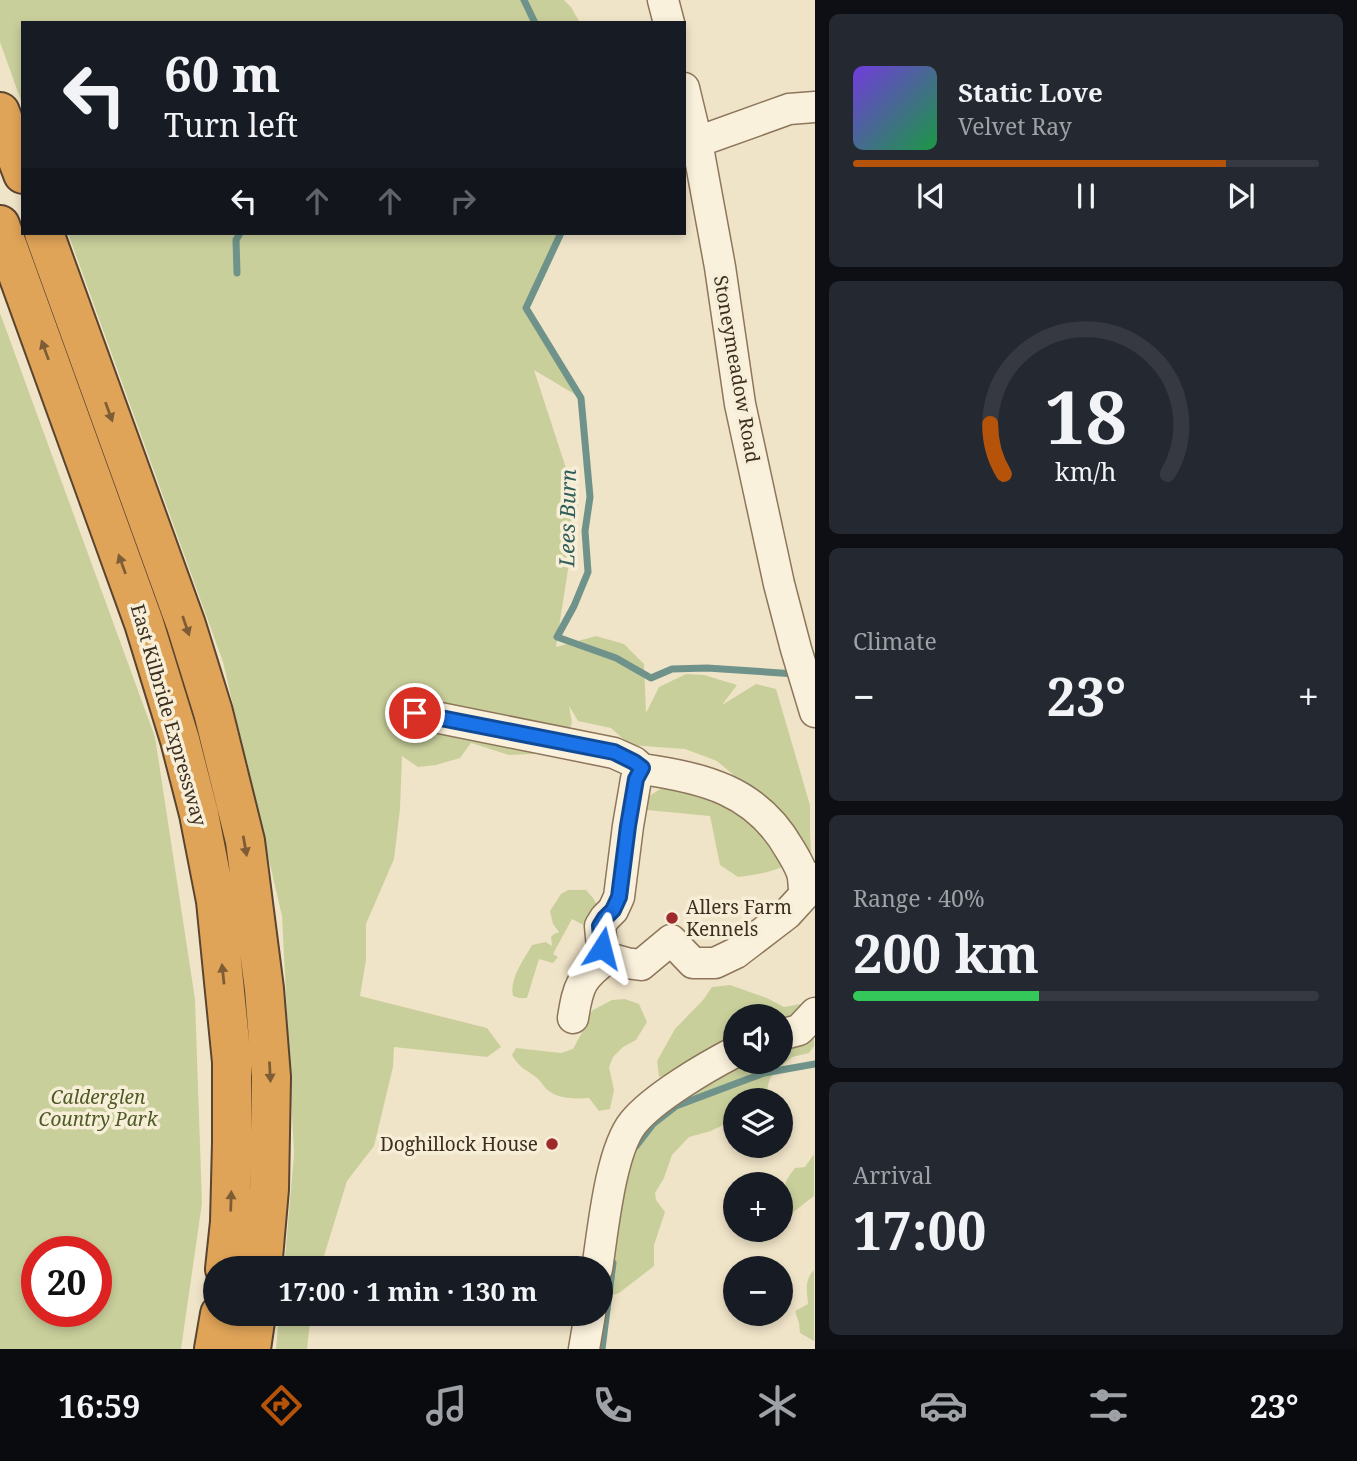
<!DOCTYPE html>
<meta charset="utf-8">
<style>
body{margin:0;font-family:"Noto Serif",serif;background:#242831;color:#f1f3f6;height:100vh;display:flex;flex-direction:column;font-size:26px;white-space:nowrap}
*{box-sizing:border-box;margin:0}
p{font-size:23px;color:#9ea1a6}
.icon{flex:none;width:38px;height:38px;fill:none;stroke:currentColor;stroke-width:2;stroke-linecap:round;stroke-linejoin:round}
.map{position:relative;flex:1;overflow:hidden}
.sheet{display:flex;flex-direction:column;gap:14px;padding:14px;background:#0d0f14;width:542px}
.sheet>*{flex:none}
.top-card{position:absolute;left:21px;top:21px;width:665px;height:214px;border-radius:0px;box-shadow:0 4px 10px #0003;background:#171b24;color:#f1f3f6;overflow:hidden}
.buttons{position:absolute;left:723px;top:1004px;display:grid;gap:14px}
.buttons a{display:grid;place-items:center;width:70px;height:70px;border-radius:50%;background:#171b24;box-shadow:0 4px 10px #0003;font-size:35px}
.speed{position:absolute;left:21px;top:1236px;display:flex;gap:14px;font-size:35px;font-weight:700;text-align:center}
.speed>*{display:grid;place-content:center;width:91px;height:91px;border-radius:50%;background:#171b24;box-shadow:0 4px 10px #0003;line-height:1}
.speed .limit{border:10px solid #d22;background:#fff;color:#111}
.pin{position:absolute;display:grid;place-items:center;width:60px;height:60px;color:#fff;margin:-30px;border:4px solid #fff;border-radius:50%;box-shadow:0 2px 7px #0007}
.me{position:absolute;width:77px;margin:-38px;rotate:9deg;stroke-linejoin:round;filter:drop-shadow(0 0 5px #0008)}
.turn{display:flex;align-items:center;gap:24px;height:147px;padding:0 28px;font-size:32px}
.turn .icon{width:91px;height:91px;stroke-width:2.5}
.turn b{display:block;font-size:49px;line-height:60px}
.lanes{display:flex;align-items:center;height:66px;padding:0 28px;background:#0003;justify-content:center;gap:35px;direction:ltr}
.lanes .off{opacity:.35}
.big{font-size:52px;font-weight:700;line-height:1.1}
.sheet .tile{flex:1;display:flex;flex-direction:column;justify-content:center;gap:10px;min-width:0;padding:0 24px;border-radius:10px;background:#242831}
.sheet .dial{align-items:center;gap:0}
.dial svg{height:182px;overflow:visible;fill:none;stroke:#363941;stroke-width:7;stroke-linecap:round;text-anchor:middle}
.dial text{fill:#f1f3f6;stroke:none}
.song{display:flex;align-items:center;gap:21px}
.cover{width:84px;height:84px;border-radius:10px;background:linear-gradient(135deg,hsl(260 70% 55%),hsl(140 70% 35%))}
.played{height:7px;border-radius:4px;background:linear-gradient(90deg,#b45309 80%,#363941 80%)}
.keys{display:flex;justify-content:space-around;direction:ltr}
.heat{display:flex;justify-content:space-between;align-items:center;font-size:38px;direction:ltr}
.charge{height:10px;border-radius:5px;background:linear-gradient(90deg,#34c759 40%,#363941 0)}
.trip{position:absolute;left:203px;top:1256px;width:410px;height:70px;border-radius:35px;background:#171b24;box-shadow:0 4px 10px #0003;font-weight:700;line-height:70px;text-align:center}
.tabs{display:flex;height:112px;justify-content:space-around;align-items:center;background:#090b0e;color:#9ea1a6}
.tabs .icon{width:49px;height:49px}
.tabs .on{color:#b45309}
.tabs b{font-size:32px;color:#f1f3f6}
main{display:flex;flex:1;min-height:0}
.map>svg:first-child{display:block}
.green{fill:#c9cf9b;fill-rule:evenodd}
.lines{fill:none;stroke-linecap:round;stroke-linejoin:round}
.stream{stroke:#6f938a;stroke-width:7}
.minor-casing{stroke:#8d765c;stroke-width:33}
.highway-casing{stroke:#5b4430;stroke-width:42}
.minor{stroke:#faf1dc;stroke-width:30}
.highway{stroke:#e0a458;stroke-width:38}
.oneway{fill:#7e5d36}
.route-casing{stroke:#114b97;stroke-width:18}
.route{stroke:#1a73e8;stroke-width:12}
.poi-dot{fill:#9e2a2b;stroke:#f7eed8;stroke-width:2.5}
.labels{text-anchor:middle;stroke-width:7;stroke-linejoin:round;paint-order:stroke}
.street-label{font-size:19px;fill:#3d2e20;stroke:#f7eed8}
.poi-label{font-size:19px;fill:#3d2e20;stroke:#f7eed8;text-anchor:start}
.park-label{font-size:19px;font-style:italic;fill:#4d5a26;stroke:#f7eed8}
.water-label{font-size:21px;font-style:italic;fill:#2f5d5a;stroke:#f7eed8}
</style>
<main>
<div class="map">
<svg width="815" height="1349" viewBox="0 0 815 1349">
<rect width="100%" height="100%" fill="#f0e4c8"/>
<path class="green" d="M0 0H564L571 7 580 23H23V106L0 42Z
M68 233H561L526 308 581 398 534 370 578 505 556 647 596 636 624 644 644 664 646 713 659 687 686 674 704 675 737 685 722 705 756 684 776 689 810 805V833L811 852C784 869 770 873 738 877L720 865 710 816 647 810 649 796 664 787 689 789 724 806 756 819 744 784 717 761 685 749 630 745 611 728 578 721 569 706 572 723 559 753 509 755 471 743 460 758 436 765 418 767 402 756 400 809 394 859 366 924V960L360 996 487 1028 501 1047 487 1057 394 1047 393 1067 374 1146 347 1181 320 1269H284L294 1154 282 916 223 662Z
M0 313 155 737 195 999 202 1203 181 1349H0ZM37 1251H96V1311H37Z
M568 890H586L593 898 599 908 587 927 572 919 553 954 558 957 553 963 539 959 527 998H519L513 996C509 978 524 960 532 945L546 942 552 946 551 937 554 934 559 932 553 924 550 911 561 894Z
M730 985 767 998 784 1007 806 1003 814 1004V1046L809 1053 792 1057 770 1078 764 1101H735V1119L711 1131 689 1137 672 1155 664 1178 655 1193 656 1200 665 1212 654 1245V1266L619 1293 612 1295 614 1206 620 1176 645 1127 676 1106 709 1077 673 1073 659 1077 657 1061 675 1029 703 1000 712 987ZM735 1017H780V1062H735Z
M625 999 639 1004 647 1022 636 1040 623 1047 613 1057 609 1067 614 1090 610 1109 599 1111 589 1098C577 1099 559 1099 549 1091 544 1088 542 1082 537 1078 526 1069 520 1069 512 1055L516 1048 561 1053 573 1049 586 1025 588 1015 593 1010 612 1000Z
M814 1154V1196L792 1213 781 1211C780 1194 784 1181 795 1168L805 1167Z
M814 1270V1341L800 1333 799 1323 795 1311 808 1304C807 1291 804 1280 814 1270Z
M279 1314H311L307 1349H276Z"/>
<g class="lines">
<path class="stream" d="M524 0 535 23
M561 233 526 308 581 398 590 497 585 531 588 572 574 606 557 637 616 658 651 678 672 669 707 668 796 674
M237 273 236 240 240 233
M636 1146 653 1124 676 1106 764 1073 815 1064
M602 1349 613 1263"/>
<g class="minor-casing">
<path id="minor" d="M663 0 669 23
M684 88 697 142 720 267 740 404 779 584 796 649 815 712
M697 142 789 109 815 107
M415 713 614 753 634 762 642 769 636 779 628 826 619 897 613 910 605 918 600 926 602 948 608 958
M642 769C703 778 756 790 789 848 794 856 799 864 802 873 804 879 803 887 805 894
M573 1018C578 986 581 977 608 958L626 963 641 965 671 940 693 963H715L736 953 787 914 808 891 815 878
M780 1035 799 1030 815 1013
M597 1269C603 1231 610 1152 633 1123 653 1098 706 1067 735 1052
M584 1349 590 1314"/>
</g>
<g class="highway-casing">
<path id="highway" d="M0 112 23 174
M0 225 144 623 180 740 199 814 216 901 232 1062V1143L230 1222 225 1269
M44 233 186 625 213 712 245 841 264 989 271 1077 269 1189 262 1269
M214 1349 220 1314
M251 1349 256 1314"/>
</g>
<use href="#minor" class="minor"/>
<use href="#highway" class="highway"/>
</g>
<defs><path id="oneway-solid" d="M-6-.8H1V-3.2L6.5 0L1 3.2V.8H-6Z" transform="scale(1.75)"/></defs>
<g class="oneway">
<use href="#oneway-solid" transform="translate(45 350) rotate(-110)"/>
<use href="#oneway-solid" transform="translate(109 412) rotate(70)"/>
<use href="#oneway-solid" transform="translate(122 564) rotate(-110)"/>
<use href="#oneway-solid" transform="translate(186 626) rotate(71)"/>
<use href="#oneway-solid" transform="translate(245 846) rotate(80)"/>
<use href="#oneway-solid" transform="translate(223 974) rotate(-96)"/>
<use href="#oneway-solid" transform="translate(270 1072) rotate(87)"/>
<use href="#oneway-solid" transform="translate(231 1201) rotate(-88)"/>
</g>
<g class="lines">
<g class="route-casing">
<path id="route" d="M415 713 614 752 634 762 642 768 636 779 628 826 619 897 613 910 605 918 600 926 602 948"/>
</g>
<use href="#route" class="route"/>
</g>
<g class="poi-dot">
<circle cx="672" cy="918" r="7"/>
<circle cx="552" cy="1144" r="7"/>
</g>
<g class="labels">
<g class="street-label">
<text transform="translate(737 369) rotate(80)" y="7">Stoneymeadow Road</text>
<text transform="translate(169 715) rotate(74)" y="7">East Kilbride Expressway</text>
</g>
<g class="poi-label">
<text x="686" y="914">Allers Farm<tspan x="686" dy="22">Kennels</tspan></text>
<text x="538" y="1151" text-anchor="end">Doghillock House</text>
</g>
<g class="park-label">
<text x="98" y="1104">Calderglen<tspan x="98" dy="22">Country Park</tspan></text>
</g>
<g class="water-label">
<text transform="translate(568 518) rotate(-89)" y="7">Lees Burn</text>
</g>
</g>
</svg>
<div class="buttons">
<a><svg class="icon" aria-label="sound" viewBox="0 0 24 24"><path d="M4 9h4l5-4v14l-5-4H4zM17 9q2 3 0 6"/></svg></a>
<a><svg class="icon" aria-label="layers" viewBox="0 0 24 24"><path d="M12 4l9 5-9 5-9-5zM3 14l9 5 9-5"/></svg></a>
<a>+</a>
<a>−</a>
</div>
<div class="speed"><div class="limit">20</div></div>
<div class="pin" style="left:415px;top:713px;background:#d93025"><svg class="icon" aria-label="arrive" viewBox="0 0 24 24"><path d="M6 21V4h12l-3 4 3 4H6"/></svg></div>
<svg class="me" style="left:602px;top:948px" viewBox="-20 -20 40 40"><path d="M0-17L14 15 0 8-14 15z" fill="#1a73e8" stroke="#fff" stroke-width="4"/></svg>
<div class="trip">17:00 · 1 min · 130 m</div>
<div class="top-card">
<div class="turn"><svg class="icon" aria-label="left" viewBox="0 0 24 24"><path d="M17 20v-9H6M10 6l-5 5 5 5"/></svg><div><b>60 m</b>Turn left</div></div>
<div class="lanes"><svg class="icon" aria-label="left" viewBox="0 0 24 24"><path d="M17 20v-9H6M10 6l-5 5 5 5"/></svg><svg class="icon off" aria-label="ahead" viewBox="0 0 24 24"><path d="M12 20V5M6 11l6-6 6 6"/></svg><svg class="icon off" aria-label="ahead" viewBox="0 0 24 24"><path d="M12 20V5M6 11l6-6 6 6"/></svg><svg class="icon off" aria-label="right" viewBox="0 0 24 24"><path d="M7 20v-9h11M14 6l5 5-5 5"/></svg></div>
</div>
</div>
<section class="sheet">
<div class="tile">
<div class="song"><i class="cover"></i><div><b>Static Love</b><p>Velvet Ray</p></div></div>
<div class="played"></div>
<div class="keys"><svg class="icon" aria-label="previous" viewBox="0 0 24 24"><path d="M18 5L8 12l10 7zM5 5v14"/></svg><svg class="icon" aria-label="pause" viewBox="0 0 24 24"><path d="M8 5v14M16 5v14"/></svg><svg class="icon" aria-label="next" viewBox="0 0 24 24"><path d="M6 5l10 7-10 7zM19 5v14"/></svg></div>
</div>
<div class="tile dial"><svg viewBox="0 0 100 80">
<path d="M14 69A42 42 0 1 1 86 69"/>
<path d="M14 69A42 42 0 0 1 8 47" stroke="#b45309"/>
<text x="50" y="56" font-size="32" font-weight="700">18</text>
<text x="50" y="72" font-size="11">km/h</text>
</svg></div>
<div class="tile"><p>Climate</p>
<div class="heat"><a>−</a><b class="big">23°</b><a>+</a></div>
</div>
<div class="tile"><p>Range · 40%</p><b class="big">200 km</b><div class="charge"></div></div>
<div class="tile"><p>Arrival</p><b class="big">17:00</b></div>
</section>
</main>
<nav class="tabs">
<b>16:59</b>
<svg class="icon on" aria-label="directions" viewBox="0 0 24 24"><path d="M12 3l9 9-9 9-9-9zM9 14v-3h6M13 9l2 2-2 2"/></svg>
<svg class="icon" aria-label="music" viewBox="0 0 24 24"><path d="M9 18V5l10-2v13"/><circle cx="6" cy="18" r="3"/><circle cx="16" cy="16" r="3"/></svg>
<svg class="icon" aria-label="phone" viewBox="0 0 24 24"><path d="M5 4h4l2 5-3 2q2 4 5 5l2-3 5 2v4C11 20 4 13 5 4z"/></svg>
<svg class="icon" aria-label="climate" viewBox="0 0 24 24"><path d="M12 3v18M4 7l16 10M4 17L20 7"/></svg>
<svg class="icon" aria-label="car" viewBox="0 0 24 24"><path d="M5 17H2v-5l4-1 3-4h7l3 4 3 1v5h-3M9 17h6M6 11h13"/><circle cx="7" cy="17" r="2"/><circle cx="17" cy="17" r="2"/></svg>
<svg class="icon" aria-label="filters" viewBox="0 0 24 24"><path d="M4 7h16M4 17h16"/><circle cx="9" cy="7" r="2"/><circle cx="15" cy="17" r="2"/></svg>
<b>23°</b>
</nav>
